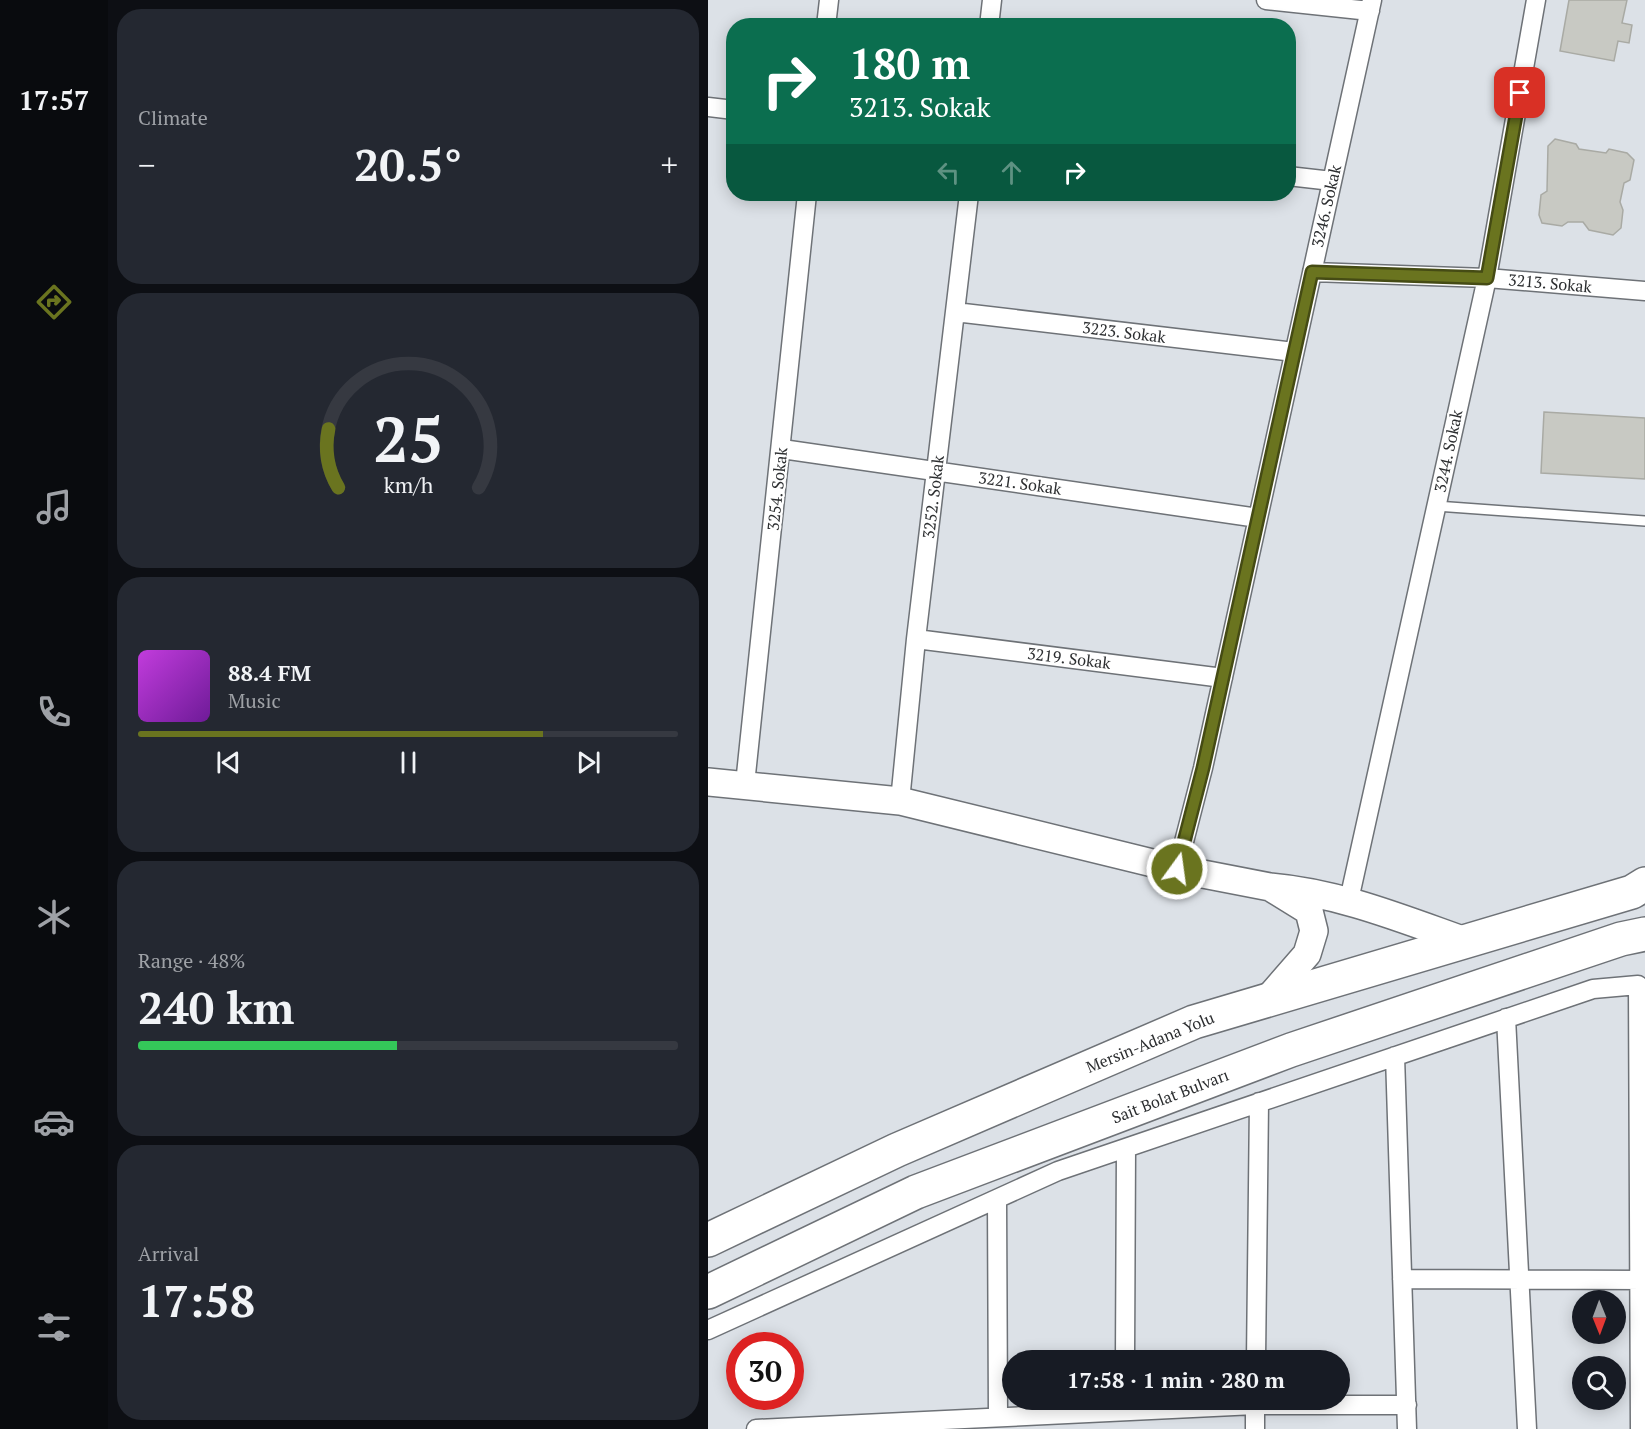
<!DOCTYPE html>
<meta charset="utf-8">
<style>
body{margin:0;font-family:"PT Serif",serif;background:#242831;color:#f1f3f6;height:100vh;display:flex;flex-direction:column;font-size:22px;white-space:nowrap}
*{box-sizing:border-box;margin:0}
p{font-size:20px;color:#9ea1a6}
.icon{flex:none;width:33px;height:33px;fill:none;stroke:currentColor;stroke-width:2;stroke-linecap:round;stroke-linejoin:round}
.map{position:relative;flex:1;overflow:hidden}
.details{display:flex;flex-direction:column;gap:9px;padding:9px;background:#0d0f14;width:600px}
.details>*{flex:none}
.banner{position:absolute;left:18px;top:18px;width:570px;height:183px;border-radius:24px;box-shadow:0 3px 15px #0003;background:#0b6e4f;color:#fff;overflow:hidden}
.needle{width:39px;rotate:179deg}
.controls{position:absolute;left:864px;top:1290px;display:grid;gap:12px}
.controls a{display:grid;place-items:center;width:54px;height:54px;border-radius:50%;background:#171b24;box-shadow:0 3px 15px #0003;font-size:30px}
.speed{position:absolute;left:18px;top:1332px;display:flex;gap:12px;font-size:30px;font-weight:700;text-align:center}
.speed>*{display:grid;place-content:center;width:78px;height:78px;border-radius:50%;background:#171b24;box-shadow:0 3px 15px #0003;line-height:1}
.speed .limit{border:9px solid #d22;background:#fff;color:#111}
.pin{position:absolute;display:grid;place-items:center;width:51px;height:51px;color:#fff;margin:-26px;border-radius:12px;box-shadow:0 3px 9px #0006}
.me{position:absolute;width:66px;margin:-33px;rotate:14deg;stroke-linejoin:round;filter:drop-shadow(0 0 4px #0008)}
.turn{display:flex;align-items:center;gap:21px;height:126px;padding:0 24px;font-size:27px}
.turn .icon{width:78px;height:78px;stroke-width:2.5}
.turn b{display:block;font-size:42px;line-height:51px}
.lanes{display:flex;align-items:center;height:57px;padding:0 24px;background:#0003;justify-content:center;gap:30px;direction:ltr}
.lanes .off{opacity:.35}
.big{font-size:45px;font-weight:700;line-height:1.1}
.details .widget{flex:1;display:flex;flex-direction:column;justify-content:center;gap:9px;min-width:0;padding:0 21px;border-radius:24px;background:#242831}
.details .dial{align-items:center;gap:0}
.dial svg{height:156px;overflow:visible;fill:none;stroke:#363941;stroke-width:7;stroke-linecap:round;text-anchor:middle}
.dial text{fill:#f1f3f6;stroke:none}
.song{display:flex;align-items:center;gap:18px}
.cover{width:72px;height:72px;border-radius:9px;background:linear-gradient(135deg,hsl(290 70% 55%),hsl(280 70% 35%))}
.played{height:6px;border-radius:3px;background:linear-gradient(90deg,#6a741f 75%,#363941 75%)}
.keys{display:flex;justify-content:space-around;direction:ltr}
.heat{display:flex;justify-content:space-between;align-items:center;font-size:33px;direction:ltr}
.charge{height:9px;border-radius:4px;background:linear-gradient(90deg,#34c759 48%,#363941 0)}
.trip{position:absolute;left:294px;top:1350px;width:348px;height:60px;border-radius:30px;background:#171b24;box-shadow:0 3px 15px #0003;font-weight:700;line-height:60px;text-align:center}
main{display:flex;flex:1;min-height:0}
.menu{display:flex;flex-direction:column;width:108px;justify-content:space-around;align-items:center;background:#090b0e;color:#9ea1a6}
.menu .icon{width:42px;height:42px}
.menu .active{color:#6a741f}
.menu b{font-size:27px;color:#f1f3f6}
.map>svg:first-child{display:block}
.building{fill:#c8c9c3;stroke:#a9aaa4;stroke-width:1.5}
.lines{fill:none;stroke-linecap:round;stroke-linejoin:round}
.lane-casing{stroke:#6e7277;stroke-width:12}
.street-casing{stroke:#6e7277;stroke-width:21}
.secondary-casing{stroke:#6e7277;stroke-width:30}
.highway-casing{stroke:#6e7277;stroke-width:36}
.lane{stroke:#fff;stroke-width:9}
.street{stroke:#fff;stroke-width:18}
.secondary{stroke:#fff;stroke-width:27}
.highway{stroke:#fff;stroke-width:33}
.route-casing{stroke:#454b14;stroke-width:15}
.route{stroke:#6a741f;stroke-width:10}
.labels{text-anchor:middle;stroke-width:4.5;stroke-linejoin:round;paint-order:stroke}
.street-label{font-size:16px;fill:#2c2e30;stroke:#fff}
</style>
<main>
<nav class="menu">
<b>17:57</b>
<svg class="icon active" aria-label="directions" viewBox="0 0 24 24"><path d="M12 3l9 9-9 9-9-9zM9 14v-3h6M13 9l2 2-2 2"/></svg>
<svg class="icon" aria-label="music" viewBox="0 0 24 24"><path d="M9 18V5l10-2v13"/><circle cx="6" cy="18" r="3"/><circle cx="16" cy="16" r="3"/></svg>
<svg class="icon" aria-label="phone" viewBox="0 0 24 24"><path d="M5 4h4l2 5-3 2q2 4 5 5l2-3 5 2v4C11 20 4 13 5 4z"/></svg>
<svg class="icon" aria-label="climate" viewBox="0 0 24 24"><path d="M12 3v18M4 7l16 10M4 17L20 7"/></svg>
<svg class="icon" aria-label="car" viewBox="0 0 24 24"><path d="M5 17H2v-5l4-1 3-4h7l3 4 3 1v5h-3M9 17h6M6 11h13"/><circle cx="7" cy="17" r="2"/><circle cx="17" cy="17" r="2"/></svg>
<svg class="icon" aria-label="filters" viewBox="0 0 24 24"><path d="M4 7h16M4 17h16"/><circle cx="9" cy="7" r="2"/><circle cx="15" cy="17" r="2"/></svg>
</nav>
<section class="details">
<div class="widget"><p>Climate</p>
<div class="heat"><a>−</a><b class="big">20.5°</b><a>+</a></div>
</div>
<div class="widget dial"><svg viewBox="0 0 100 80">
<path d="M14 69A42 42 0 1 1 86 69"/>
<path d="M14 69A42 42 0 0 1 9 39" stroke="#6a741f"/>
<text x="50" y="56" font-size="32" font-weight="700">25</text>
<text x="50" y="72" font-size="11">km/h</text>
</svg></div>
<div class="widget">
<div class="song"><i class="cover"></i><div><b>88.4 FM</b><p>Music</p></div></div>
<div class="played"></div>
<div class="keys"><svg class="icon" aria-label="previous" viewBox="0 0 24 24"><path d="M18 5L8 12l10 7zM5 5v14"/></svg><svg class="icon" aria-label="pause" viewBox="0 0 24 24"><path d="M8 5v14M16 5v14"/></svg><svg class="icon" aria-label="next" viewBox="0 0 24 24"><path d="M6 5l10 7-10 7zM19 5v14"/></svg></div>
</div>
<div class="widget"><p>Range · 48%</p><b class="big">240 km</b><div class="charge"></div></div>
<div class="widget"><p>Arrival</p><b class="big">17:58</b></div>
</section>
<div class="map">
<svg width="937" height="1429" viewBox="0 0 937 1429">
<rect width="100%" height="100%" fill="#dce1e7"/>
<path class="building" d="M861 0H919L914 23 924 25 921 43 910 41 906 61 852 51Z
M847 139 868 144 871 149 898 153 901 149 919 153 926 160 922 180 916 183 912 202 915 210 913 228 905 235 881 230 875 222H860L854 226 834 223 831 215 833 195 839 191 840 146Z
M836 412 937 418V479L833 473Z"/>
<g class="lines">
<g class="lane-casing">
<path id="lane" d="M728 506 937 521"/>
</g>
<g class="street-casing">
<path id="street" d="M558 0 662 11
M118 26 121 0
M281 26 284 0
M0 107 26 110
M580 176 624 181
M604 272 779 278 937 291
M247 312 586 352
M74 449 550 518
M208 639 515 678
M37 784 99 194
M192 801 208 639 261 194
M469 869 495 768 664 0
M641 900 779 278 828 0
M798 1018 819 1429
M687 1056 699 1429
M289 1199 290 1417
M694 1279 937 1280
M0 1330 350 1171 885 989 930 985 932 1429
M417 1360 418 1148
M548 1360 551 1102
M48 1429 547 1405H699
M547 1429V1400"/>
</g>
<g class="secondary-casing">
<path id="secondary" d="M0 782 192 801 469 869 562 887
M559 1000 599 954 606 931 601 911 562 887C631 893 692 918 757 941"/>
</g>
<g class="highway-casing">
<path id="highway" d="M0 1240 189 1150 486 1022 924 892 937 884
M0 1292 208 1192 583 1050 913 939 937 934"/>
</g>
<use href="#lane" class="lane"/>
<use href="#street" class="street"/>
<use href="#secondary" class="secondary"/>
<use href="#highway" class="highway"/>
</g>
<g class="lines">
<g class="route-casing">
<path id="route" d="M469 869 495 768 604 272 779 278 812 93"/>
</g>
<use href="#route" class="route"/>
</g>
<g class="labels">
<g class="street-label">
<text transform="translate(618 206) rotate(-77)" y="6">3246. Sokak</text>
<text transform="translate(842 283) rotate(5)" y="6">3213. Sokak</text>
<text transform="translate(416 332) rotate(7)" y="6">3223. Sokak</text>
<text transform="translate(740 451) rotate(-78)" y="6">3244. Sokak</text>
<text transform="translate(312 483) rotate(8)" y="6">3221. Sokak</text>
<text transform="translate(69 489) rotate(-84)" y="6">3254. Sokak</text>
<text transform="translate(225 497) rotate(-83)" y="6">3252. Sokak</text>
<text transform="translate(361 658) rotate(7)" y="6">3219. Sokak</text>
<text transform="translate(442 1042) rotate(-22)" y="6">Mersin-Adana Yolu</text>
<text transform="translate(462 1096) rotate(-21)" y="6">Sait Bolat Bulvarı</text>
</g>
</g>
</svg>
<div class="controls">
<a><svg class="needle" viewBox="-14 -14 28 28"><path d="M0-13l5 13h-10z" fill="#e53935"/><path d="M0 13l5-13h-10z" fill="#9ea1a6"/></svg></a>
<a><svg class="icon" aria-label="search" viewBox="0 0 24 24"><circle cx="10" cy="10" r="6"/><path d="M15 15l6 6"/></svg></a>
</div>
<div class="speed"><div class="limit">30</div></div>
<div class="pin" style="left:812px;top:93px;background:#d93025"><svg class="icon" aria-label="arrive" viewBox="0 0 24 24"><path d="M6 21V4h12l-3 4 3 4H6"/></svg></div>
<svg class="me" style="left:469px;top:869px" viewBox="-20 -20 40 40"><circle r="17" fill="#6a741f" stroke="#fff" stroke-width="3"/><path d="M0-11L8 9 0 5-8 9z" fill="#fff"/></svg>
<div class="trip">17:58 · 1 min · 280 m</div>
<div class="banner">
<div class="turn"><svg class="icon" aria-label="right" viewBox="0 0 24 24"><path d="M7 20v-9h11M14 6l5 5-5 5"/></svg><div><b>180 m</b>3213. Sokak</div></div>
<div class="lanes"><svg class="icon off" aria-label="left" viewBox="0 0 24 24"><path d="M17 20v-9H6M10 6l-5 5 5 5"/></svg><svg class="icon off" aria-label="ahead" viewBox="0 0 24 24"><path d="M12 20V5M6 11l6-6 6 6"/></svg><svg class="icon" aria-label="right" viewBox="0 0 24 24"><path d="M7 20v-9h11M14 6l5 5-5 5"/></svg></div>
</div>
</div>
</main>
